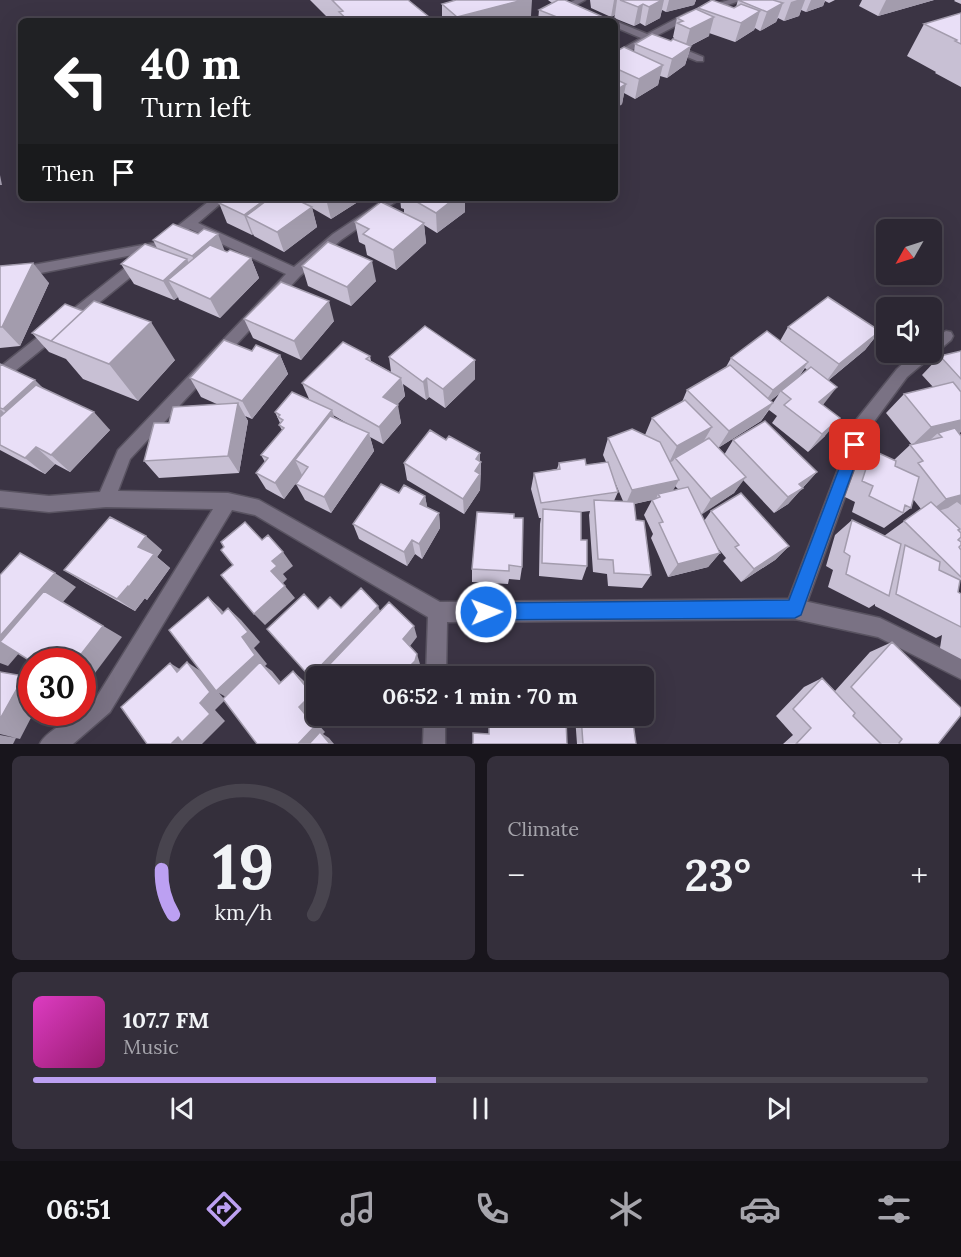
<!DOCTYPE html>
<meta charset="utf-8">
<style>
body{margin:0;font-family:Lora,serif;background:#342f3b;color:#f1f3f6;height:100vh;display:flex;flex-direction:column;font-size:22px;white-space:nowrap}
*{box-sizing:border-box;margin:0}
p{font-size:20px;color:#a6a5ac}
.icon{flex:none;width:33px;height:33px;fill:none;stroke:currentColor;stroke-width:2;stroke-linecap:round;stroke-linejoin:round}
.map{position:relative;height:744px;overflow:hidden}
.sheet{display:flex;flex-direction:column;gap:12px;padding:12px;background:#18151c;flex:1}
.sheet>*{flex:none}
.banner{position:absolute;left:18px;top:18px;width:600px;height:183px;border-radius:9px;box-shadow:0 6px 24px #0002,0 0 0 2px #48444e;background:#202124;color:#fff;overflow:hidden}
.needle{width:39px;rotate:231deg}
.fabs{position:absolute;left:876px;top:219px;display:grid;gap:12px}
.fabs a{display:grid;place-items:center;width:66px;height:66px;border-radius:9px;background:#2c2733;box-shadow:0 6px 24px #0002,0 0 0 2px #48444e;font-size:30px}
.speed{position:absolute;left:18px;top:648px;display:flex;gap:12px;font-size:30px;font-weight:700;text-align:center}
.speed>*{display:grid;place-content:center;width:78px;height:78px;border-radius:50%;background:#2c2733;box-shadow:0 6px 24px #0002,0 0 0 2px #48444e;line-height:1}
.speed .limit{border:9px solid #d22;background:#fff;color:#111}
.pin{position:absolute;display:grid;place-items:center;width:51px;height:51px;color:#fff;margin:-26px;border-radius:12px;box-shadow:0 3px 9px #0006}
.me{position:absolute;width:66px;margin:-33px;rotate:89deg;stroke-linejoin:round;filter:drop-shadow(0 0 4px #0008)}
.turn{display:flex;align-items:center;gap:21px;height:126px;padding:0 24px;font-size:27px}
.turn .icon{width:78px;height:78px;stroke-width:2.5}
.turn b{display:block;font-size:42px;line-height:51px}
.then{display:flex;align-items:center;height:57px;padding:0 24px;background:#0003;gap:12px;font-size:22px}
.big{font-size:45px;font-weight:700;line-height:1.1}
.sheet .tile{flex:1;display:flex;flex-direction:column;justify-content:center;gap:9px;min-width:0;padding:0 21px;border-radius:9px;background:#342f3b}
.sheet .dial{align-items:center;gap:0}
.dial svg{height:156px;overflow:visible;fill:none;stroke:#48444e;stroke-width:7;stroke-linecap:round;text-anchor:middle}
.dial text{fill:#f1f3f6;stroke:none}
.song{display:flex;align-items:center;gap:18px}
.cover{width:72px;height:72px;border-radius:9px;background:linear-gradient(135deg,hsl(310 70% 55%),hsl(320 70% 35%))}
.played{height:6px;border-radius:3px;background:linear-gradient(90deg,#bca0f2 45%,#48444e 45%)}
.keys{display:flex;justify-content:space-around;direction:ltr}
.heat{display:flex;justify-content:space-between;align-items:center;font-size:33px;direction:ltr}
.sheet .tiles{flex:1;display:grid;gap:12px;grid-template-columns:1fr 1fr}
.tile:last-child{grid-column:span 2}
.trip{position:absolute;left:306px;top:666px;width:348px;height:60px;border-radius:9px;background:#2c2733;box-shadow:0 6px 24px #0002,0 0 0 2px #48444e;font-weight:700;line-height:60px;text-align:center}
.tabs{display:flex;height:96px;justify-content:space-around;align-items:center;background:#121014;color:#a6a5ac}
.tabs .icon{width:42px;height:42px}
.tabs .current{color:#bca0f2}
.tabs b{font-size:27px;color:#f1f3f6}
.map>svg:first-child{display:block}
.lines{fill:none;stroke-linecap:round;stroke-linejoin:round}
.lane-casing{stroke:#595361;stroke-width:3}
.street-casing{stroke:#595361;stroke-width:3}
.lane{fill:#7a7284;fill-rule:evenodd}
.street{fill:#7a7284;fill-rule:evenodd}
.wall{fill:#c8c0d4;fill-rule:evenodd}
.shaded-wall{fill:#a39cad}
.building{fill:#e9dff7;stroke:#a39cad;stroke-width:1.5}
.route{fill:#1a73e8;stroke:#114b97;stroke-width:1.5}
</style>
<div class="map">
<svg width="961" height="744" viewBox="0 0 961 744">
<rect width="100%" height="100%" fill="#3b3444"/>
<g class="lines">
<g class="lane-casing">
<path id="lane" d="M159 242 165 246 163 249 0 281V271Z
M946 331 951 332 953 336 951 340 907 377 870 427 802 616 795 619 788 616 785 609 857 419 897 369 916 352H932V340Z"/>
</g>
<g class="street-casing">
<path id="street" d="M575 0H585L547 21H536Z
M729 0H742L693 17 654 37 703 57V61H697L648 41 615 60V53L641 38 615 27V21L647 34 687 13Z
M213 198H227L198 223 294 267 333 234 387 198H401L341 240 300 276 130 459 118 491 228 493 259 500 440 602 795 599 880 618 961 658V679L878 637 795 619 447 622 446 676H426L428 617 255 515 232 510 110 712 73 744H40C45 732 68 722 79 712H82V709L96 698 213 509 106 507 49 512 0 507V491L49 496 100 492 118 450 286 274 190 229 5 379 0 381V367Z
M424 716H445V744H423Z"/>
</g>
<use href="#lane" class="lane"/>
<use href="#street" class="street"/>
</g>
<path class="wall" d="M310 0H408L434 21H331Z
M548 0H565L612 21H538L539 10 552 3Z
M590 0H696L694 5 666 12 662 10 660 18 645 26 640 23 634 26 614 18 615 15 611 17 591 8Z
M738 0H835L829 3 825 1 823 6 806 12 801 10 799 16 784 21 778 18 776 22 760 31 755 28 754 30 735 42 709 33V36L690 46H691L685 65 667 78 660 76 658 85 635 99 624 93 622 104 615 109V52H634L635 44 671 41 673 40 674 38 673 37 677 18 698 10V8H734L736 7Z
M862 0H934L878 16 859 6Z
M955 0H961V4L954 1Z
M442 4 531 16 513 21H442Z
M961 13V87L935 73 936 72 907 56 924 24Z
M296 198H364L331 219 312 208 317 227 284 252 254 236 253 234 252 235 227 223 219 203 306 204Z
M400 198H465V212L437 233 424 225 426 243 396 270 367 255 365 245 359 242 355 222 404 213V209L401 208Z
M153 240 225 252 251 258 259 278 220 318 179 300 178 297 174 300 134 284 121 264 157 248Z
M0 266 49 283 20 346 0 348Z
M302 266 376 281 351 306 308 286Z
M244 319 334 321 301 360 253 338Z
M788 327 880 331 865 350 829 380 823 405 825 436 808 452 772 423 777 416 769 410 761 421 718 448 724 455 733 440 817 472 788 504 774 513 743 480 734 493 701 514 704 521 711 511 789 546 775 560 741 582 723 561 726 558 717 547 720 553 708 567 668 577 651 538 653 534 644 515 652 500 634 504 636 520 651 575 642 588 608 586 607 574 593 572 589 515 590 511 581 512V540L587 566 582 580 539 576 540 524 541 518H539L531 489 534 473 557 469 559 463 586 465 606 462 603 455 608 438 645 435 652 418 682 402 687 390 726 367 731 358 780 341ZM805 368 807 370 798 378ZM779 394 773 403 770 401ZM614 480 623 501H614L618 492ZM675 486 679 490 672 491Z
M32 333 175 360 138 401 83 379 66 359 49 352Z
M252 351 280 355 288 374 252 419 245 416 248 421 239 473 159 478 144 461 169 423 219 405 201 397 190 378Z
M961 351V432L959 433 961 436V580H959L958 592 961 594V659L940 648 942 635 936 638 875 606V604L869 608 828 587 833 570 826 566 835 535 852 520 884 536 921 509 913 499 911 508 884 528 852 512 855 502 845 497 856 467 872 450 894 460 910 445H912L886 413 904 394 933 387 922 375 940 356Z
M370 356 371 361 391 372 389 357 475 379 445 408 429 397 426 400 403 384 405 396 397 405 401 423 383 444 370 437 374 451 331 513 305 500 296 484 302 475 284 499 266 489 256 473 265 462 261 455 282 430 279 425 280 423 275 412 309 399 302 383ZM333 415 350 425 334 418Z
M0 364 44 389 110 430 70 472 55 464 45 474 0 450Z
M446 440 480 453V461L481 462 480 490 464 514 407 480 404 463Z
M399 493 425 496 427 507 439 513 440 528 422 559 415 554 407 566 359 539 353 524Z
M477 512 522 567 520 580 509 579 508 584 472 582V569Z
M162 550 157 557 170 568 147 600 145 598 135 611 85 583 64 570Z
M892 642 938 744H783L793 735 776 716 804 687 822 678 835 691 870 652Z
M575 716H632L636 744H577Z"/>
<path class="shaded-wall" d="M523 0H532L531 16 513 21H457V17Z
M614 0H617L615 15 611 17Z
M662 0H664L660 18 645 26 649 7Z
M669 0H696L694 5 666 12Z
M797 0H805L799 16 784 21 791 2Z
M811 0H825L823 6 806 12Z
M886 0H934L878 16Z
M783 3 776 22 760 31 767 12Z
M643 4 640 23 634 26 638 7Z
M760 11 754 30 735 42 741 23Z
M714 17 709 36 685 48 690 29Z
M619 24 616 43 615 44V27Z
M691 46 685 65 667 78 672 59Z
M663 65 658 85 635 99 639 79Z
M626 84 622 104 615 109V91Z
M0 175 2 185H0Z
M165 198H180L167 202Z
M267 198H278L246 216 253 234 252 235 244 215Z
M328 198H364L331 219 326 199Z
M455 198H465V212L437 233 436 213Z
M312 207 317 227 284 252 277 232Z
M424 223 426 243 396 270 393 250Z
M218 234 226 254 202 276 192 256Z
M251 258 259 278 220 318 210 299Z
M187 259 197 279 168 280 178 297 174 300 163 281Z
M372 261 376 281 351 306 347 287Z
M33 263 49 283 20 346 2 327Z
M329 301 334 321 301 360 294 341Z
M151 322 175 360 138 401 109 364Z
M880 331 865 350 825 383 839 364Z
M280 355 288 374 252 419 242 401Z
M475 360V379L445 408 443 389Z
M808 362 796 381 781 391 779 394 761 408 773 390Z
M401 378 405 396 387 416 383 397Z
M427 378 429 397 426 400 423 382Z
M35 380 53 398 22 427 3 409Z
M837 387 823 405 819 402Z
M238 403 248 421 239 473 228 456Z
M773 403 761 421 718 448 729 431Z
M398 405 401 423 383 444 379 427Z
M0 409 16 424 0 419Z
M332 410 338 428 295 460 302 475 284 499 275 483Z
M94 412 110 430 70 472 51 455Z
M840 418 825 436 808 452 822 434Z
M961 420V432L942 437 938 433 930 440 912 445 931 427Z
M712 427 702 444 675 458 673 461 669 463 677 446Z
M369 433 374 451 331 513 324 497Z
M36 447 55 464 45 474 25 458Z
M480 453V464L481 462 480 490 464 514 463 499 476 459Z
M817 472 788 504 774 513 799 484Z
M746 477 734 493 701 515 711 499Z
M679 480 670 496 660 497 658 494 656 499 625 506 632 490Z
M961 495V505L957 502 948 508 925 515 946 499Z
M425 496 428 511 420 504Z
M439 513 440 528 422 559 419 544Z
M146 536 162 550 157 557 170 568 147 600 129 587 138 547Z
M412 540 415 554 407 566 404 552Z
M789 546 775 560 741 582 754 569Z
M283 552 293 566 283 574 287 579 282 584 271 571 272 561Z
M720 553 708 567 668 577 678 564Z
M55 573 76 587 63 602 122 637 86 685 82 684V662H75L63 602 8 666 0 663V636Z
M128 586 145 598 135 611 117 599Z
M285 586 295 598 265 625 254 614Z
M208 597 221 609 235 626 222 614Z
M378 606 383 618 328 676H316V683L310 677Z
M228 608 241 620 260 642 254 648 267 664 265 666 272 671 290 693 231 700 219 693 225 700 215 710 225 721 202 744H171L200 703 187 662 202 672 242 637Z
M414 626 417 637 407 650 403 639Z
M417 654 420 664 418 670 415 674 416 676H411L409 667Z
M170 663 186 673 177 672Z
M293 671 303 680 316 696V707L309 714 325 732 323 734 329 738 334 744H298L299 707Z
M24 676 32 679V712H34L20 739 0 734V719Z
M373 716H380L376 719Z
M0 735 16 738 13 744H0Z"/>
<path class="building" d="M332 0H408L434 21H349L339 12 343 11Z
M456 0H523L457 17 442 4Z
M558 0H565L612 21H567L539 10Z
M620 0H662L649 7 643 4 638 7Z
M712 0 734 8 741 4 760 11 741 23 698 8Z
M738 0H773L783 3 767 12Z
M696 9 714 17 690 29 677 23 683 21 677 18Z
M961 13V44L955 41 957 40 924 24Z
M652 34 671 41 673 39 691 46 672 59 635 44Z
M624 47 663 65 639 79 615 68V52Z
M615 79 626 84 615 91Z
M225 198H267L244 215 219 203Z
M270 198H293L312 207 277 232 246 216Z
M410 198H455L436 213Z
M381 202 424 223 393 250 363 234 369 229 355 222Z
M173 224 198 234 204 229 218 234 192 256 153 240Z
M328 242 372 261 347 287 302 266Z
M145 244 187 259 163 281 121 264Z
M210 245 227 252 230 250 251 258 210 299 168 280Z
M33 263 2 327H0V266Z
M281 282 329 301 294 341 244 319Z
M828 297 880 331 839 364 788 327Z
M94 301 151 322 109 364 51 341Z
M65 304 83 311 51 341 32 333Z
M425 326 475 360 443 389 427 378 423 382 389 357Z
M767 331 808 362 773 390 731 358Z
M224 340 252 351 256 345 280 355 242 401 190 378Z
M343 342 370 356 366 359 401 378 383 397 398 405 379 427 302 383Z
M961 351V379L940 356Z
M0 364 35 380 3 409 0 408Z
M730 365 773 403 729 431 687 390Z
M811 367 837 387 819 402 840 418 822 434 784 405 791 399 781 391Z
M953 382 961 392V420L931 427 904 394Z
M36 385 94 412 51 455 36 447 25 458 0 445V417Z
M292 392 332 410 275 483 256 473 268 458 261 455 284 428 279 425 283 420 278 417 280 415 275 412Z
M685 400 712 427 677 446 652 418Z
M238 403 228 456 144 461 154 423H169L173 407Z
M330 416 369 433 324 497 296 484 308 467 295 460Z
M765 421 817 472 799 484 803 488 788 497 733 440Z
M955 428 961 436V495L946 499 918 463 923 461 910 445 942 437 938 433Z
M632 429 660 442 679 480 632 490 608 438Z
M430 430 446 440 449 436 480 453 476 459 481 462 475 471 480 474 463 499 404 463Z
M709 438 746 477 711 499 675 458Z
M872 450 896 461 895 466 919 477 911 508 905 505 903 513 869 496 873 486 862 481Z
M585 459 586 465 608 462 618 492 541 503 534 473 560 469 559 463Z
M381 484 399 493 404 485 425 496 420 504 439 513 419 544 412 540 404 552 353 524Z
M688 487 720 553 678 564 659 523 663 522 652 500 660 497 658 494Z
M741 493 789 546 754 569 735 547 739 545 711 511Z
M594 500 634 502 636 520 644 521 651 575 614 573 613 560 598 559Z
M931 502 960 529 958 530 961 533V537L958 540 961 542V545L959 547 961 550V577L904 521Z
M543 509 581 512V540H587V566L542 563Z
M477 512 514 514V518H523L522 567 509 565V571L472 569Z
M110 517 146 536 138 547 154 554 129 587 128 586 117 599 64 570Z
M852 520 901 544 889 596 846 574 850 556 844 552Z
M245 522 262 540 268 535 283 552 272 561 277 566 271 571 285 586 254 614 221 575 233 565 221 550 224 547 221 542Z
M905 545 940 562 939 570 960 580 958 592 961 594V627L896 594Z
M20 553 55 573 0 636V575Z
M361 588 378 606 310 677 267 629 304 594 318 609 330 597 341 608Z
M44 591 103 626 75 662H32L0 642Z
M208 597 222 614 228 608 248 632 242 637 255 655 216 691 169 630Z
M389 602 414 626 403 639 417 654 415 661 409 667 415 673 411 676H337L328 666Z
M892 642 961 708V715L938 744H900L899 743 902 739 851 687Z
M187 662 210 692 200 703 210 714 182 742 178 737 171 744H147L121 707 170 663 177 672Z
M260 662 279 684 293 671 312 694 299 707 315 726 298 744H257L223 699Z
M0 672 24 676 0 719Z
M822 678 855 713 853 716 881 744H796L811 728 793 709Z
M489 716H545L546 719 566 720 567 744H473V733L489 734Z
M581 716H632L636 744H583Z
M320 732 330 744H309Z"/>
<path class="route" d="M855 438 860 440 862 445 801 615 795 618 486 620 480 618 477 612 480 605 486 603 789 600 848 445 850 440Z"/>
</svg>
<div class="fabs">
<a><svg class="needle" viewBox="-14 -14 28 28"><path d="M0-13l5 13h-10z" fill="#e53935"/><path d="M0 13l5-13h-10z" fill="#a6a5ac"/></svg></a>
<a><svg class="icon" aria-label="sound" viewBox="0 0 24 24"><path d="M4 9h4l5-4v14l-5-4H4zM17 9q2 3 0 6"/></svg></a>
</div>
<div class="speed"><div class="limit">30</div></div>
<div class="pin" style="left:855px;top:445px;background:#d93025"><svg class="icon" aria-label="arrive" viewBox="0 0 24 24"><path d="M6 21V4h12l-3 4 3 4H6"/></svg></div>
<svg class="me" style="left:486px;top:612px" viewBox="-20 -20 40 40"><circle r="17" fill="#1a73e8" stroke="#fff" stroke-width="3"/><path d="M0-11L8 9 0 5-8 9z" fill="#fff"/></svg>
<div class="trip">06:52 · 1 min · 70 m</div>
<div class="banner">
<div class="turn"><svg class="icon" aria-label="left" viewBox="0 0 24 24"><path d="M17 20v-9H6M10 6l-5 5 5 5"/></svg><div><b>40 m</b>Turn left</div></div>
<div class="then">Then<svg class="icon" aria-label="arrive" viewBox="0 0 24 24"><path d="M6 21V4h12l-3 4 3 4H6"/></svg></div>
</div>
</div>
<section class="sheet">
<div class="tiles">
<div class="tile dial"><svg viewBox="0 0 100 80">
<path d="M14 69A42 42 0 1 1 86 69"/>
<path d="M14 69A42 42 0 0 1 8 46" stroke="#bca0f2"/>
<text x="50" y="56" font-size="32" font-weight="700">19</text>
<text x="50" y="72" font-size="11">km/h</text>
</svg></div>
<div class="tile"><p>Climate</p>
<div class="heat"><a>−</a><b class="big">23°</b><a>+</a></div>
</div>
<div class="tile">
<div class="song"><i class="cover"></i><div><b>107.7 FM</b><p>Music</p></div></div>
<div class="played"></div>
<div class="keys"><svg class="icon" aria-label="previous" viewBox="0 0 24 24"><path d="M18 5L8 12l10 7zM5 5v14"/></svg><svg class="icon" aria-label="pause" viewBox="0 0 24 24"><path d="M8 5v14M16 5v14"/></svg><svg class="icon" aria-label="next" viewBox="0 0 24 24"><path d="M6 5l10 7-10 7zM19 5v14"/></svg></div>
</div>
</div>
</section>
<nav class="tabs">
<b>06:51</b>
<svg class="icon current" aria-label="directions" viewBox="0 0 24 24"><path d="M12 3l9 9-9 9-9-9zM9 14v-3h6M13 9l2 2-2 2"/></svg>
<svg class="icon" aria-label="music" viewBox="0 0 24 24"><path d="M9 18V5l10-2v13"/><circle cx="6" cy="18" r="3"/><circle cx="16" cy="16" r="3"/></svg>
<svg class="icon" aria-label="phone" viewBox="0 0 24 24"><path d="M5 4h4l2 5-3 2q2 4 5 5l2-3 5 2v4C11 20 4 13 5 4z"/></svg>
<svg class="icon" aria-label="climate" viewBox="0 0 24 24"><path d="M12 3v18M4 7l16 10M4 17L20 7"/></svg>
<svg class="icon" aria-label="car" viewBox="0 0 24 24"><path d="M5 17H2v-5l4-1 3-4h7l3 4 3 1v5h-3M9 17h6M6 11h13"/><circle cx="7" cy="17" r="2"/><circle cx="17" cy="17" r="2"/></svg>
<svg class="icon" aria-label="filters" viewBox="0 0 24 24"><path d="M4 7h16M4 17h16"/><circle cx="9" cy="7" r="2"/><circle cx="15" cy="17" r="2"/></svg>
</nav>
